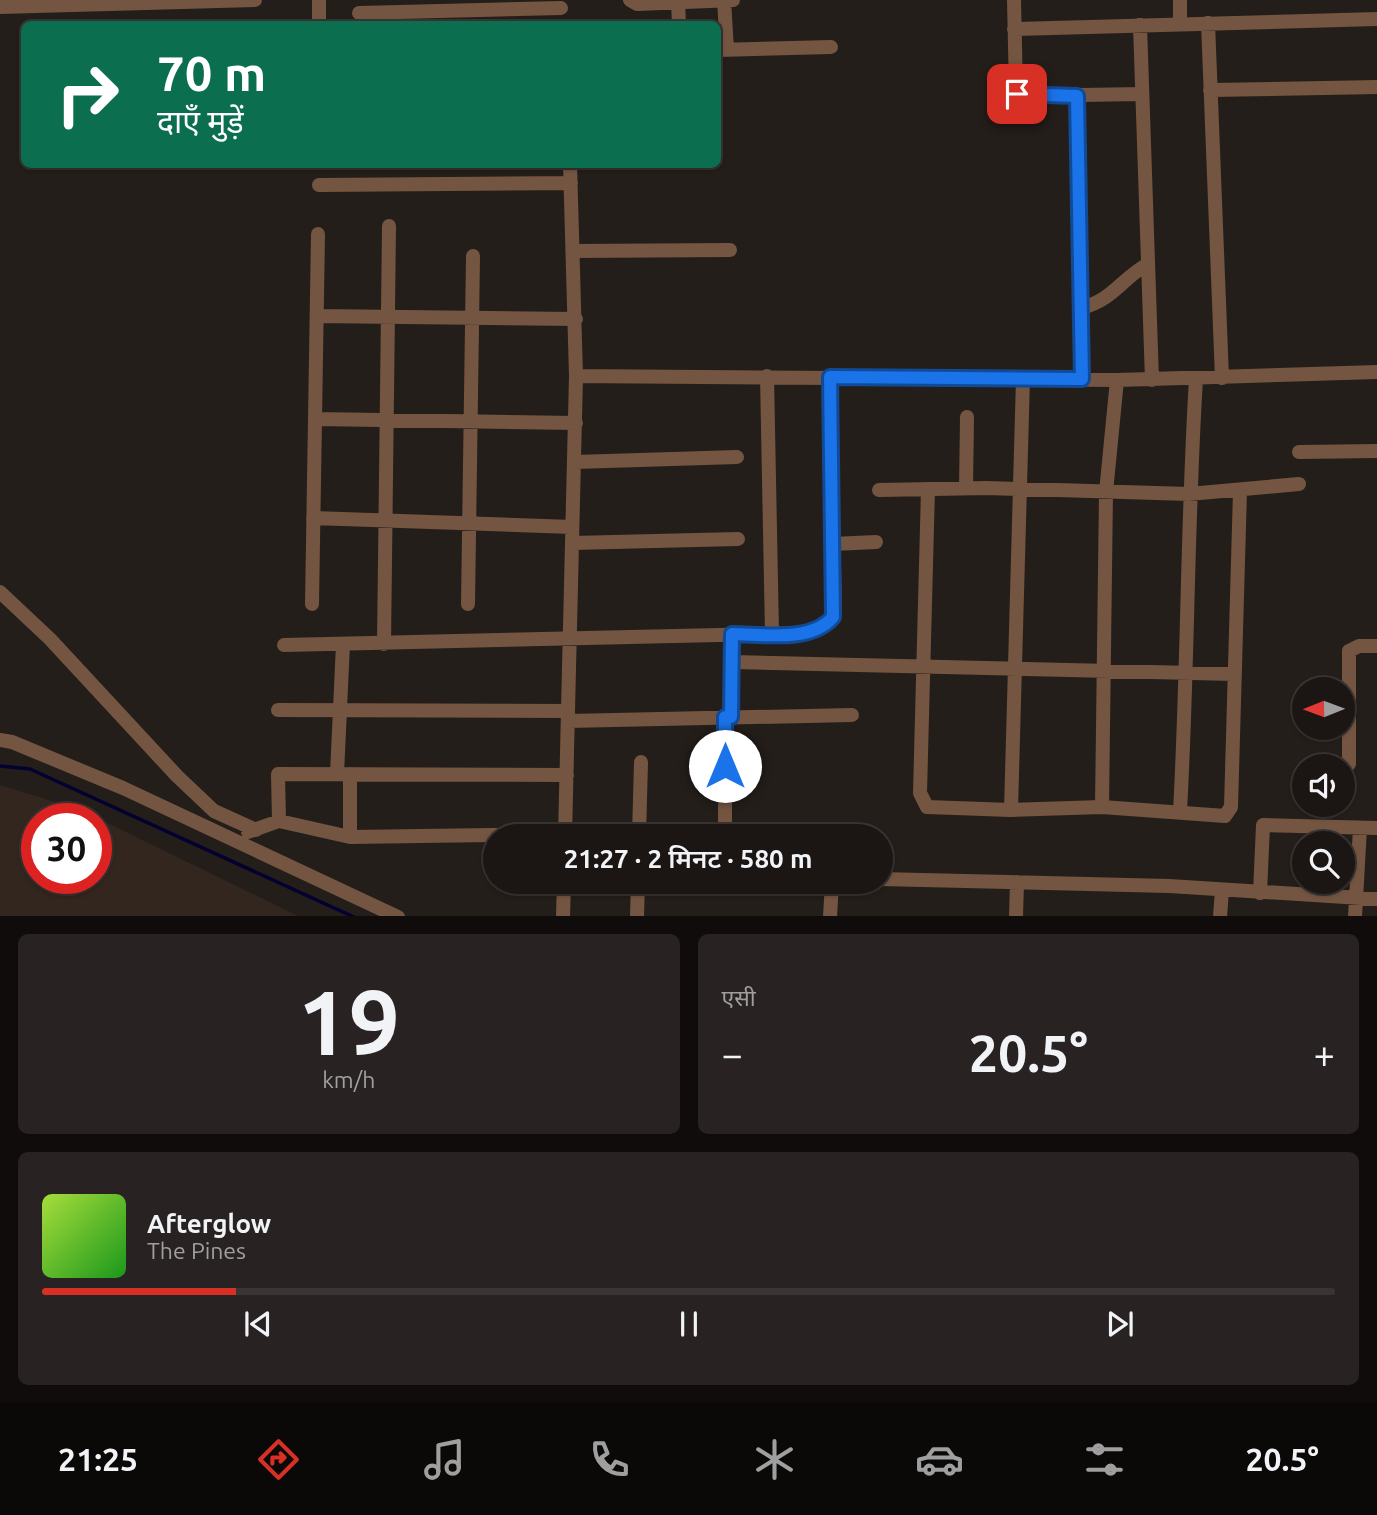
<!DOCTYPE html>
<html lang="hi">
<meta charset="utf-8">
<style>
body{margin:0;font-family:Ubuntu,"Noto Sans Devanagari",sans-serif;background:#282322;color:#f1f3f6;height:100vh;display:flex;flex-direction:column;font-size:26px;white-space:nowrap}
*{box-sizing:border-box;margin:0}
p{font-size:23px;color:#a09fa0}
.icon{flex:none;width:38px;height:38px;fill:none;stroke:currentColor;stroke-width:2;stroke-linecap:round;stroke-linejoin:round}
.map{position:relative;height:916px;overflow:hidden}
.panel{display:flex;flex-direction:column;gap:18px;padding:18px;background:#0f0c0b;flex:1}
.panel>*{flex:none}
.guide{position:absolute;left:21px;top:21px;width:700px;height:147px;border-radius:10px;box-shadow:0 2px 5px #0004,0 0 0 2px #393534;background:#0b6e4f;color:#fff;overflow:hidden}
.needle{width:46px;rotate:269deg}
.controls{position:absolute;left:1292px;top:677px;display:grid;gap:14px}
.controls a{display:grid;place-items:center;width:63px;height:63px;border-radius:50%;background:#1b1614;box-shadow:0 2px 5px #0004,0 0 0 2px #393534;font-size:35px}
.speed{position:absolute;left:21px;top:803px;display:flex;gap:14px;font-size:35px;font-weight:700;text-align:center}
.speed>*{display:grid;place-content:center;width:91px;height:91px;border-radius:50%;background:#1b1614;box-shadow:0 2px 5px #0004,0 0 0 2px #393534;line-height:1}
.speed .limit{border:10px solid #d22;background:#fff;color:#111}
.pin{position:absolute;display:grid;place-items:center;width:60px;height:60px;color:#fff;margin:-30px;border-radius:14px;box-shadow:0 4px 10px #0006}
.me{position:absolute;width:77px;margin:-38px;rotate:0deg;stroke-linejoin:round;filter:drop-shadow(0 0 5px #0008)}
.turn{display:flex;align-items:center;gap:24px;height:147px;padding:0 21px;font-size:32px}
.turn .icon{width:91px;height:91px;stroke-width:2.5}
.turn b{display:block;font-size:49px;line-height:60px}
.big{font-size:52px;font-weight:600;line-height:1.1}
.panel .widget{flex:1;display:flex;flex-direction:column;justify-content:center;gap:10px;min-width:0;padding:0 24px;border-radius:10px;background:#282322}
.panel .dial{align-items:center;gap:0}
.dial b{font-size:91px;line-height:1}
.song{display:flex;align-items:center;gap:21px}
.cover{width:84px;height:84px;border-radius:10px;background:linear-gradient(135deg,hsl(80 70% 55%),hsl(120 70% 35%))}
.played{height:7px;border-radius:4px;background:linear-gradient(90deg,#d93025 15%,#393534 15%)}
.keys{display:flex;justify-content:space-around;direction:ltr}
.heat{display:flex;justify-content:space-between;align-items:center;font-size:38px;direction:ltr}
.panel .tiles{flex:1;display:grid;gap:18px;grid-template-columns:1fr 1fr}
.widget:last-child{grid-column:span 2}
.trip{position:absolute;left:483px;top:824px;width:410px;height:70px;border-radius:35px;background:#1b1614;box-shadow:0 2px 5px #0004,0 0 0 2px #393534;font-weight:600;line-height:70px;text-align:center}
.dock{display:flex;height:112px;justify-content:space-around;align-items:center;background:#0b0908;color:#a09fa0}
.dock .icon{width:49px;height:49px}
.dock .on{color:#d93025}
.dock b{font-size:32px;color:#f1f3f6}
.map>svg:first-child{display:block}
.built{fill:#32261e;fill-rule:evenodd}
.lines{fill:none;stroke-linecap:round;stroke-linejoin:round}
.stream{stroke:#04002f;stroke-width:3.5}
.street{stroke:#745541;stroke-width:14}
.route-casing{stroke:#114b97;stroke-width:18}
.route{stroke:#1a73e8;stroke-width:12}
</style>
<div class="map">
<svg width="1377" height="917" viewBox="0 0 1377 917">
<rect width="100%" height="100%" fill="#241e1a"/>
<path class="built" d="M0 785 81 810 298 916H0ZM37 819H96V878H37Z"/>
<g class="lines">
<path class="stream" d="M0 766 30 769 354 917"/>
<path class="street" d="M630 0 637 4 733 0
M724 0 727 50
M1014 0 1016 91 1019 96 1142 94
M1180 0V22
M678 2 679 24
M0 7 255 0
M359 13 561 8
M1208 23 1222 378
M319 24V0
M1140 25 1152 380
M1014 29 1377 19
M718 50 831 47
M1210 90 1377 87
M1077 96 1082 379
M319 185 571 183
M574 251 730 250
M1081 308C1113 300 1121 279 1148 264
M317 316 576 319
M576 376 1117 380 1377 372
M767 376 772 634
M315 419 576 423
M1299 452 1377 451
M575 462 737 457
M966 488 967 417
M928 489 920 793 927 807 1011 810 1102 807 1225 816 1231 807 1240 491
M879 490 987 488 1189 494 1299 484
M313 518 572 527
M572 543 738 539
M833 544 876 542
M0 592 50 639 177 776 214 811 256 830
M312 604 318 234
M468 604 473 256
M384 644 389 226
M284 645 808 633C821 629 832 624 835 610L830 377
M733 662 1234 674
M278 710 568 711
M731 717 732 634
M568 721 852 715
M0 740 12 742 123 788 398 917
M1342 772 1349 764V651L1359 646H1377
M337 774 343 644
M350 774V837
M1102 807 1106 492 1117 380
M1011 810 1023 378
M1180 811C1188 667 1187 523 1196 379
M279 821 278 774 567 775
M248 832 279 821 350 837 565 834
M565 836 576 376 570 164
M639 836 641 762
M725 836V717
M880 879 1169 886 1377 899
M1260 893 1263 825 1377 828
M563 917 564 882
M637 917 638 882
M830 917 832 882
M1016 917 1017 882
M1220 917 1222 890
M1355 917 1360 828"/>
</g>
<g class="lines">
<g class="route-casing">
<path id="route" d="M725 766V717H731L732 634C763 634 811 643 833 617L830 377 1082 379 1077 96 1017 94"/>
</g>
<use href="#route" class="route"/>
</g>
</svg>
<div class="controls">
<a><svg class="needle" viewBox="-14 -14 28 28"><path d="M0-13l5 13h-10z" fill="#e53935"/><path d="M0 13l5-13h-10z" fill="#a09fa0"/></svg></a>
<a><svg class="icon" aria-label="sound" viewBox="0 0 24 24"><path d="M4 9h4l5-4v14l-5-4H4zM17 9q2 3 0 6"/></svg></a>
<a><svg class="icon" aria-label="search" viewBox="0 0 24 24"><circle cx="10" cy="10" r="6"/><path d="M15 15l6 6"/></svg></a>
</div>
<div class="speed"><div class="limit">30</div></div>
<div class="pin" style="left:1017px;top:94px;background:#d93025"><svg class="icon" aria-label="arrive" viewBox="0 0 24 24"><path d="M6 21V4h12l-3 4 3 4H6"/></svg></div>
<svg class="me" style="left:725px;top:766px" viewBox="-20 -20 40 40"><circle r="19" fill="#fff"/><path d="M0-13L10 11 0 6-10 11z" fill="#1a73e8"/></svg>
<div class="trip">21:27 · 2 मिनट · 580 m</div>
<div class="guide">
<div class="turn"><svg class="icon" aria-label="right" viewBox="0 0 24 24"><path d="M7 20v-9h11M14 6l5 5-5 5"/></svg><div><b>70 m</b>दाएँ मुड़ें</div></div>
</div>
</div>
<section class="panel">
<div class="tiles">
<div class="widget dial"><b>19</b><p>km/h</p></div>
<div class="widget"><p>एसी</p>
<div class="heat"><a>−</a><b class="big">20.5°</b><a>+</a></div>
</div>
<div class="widget">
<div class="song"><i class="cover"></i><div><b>Afterglow</b><p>The Pines</p></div></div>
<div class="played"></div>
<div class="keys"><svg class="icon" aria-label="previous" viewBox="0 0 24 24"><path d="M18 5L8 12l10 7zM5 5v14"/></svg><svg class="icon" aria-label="pause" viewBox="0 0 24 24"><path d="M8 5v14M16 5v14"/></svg><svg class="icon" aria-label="next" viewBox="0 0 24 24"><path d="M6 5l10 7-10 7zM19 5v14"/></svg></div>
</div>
</div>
</section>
<nav class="dock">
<b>21:25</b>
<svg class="icon on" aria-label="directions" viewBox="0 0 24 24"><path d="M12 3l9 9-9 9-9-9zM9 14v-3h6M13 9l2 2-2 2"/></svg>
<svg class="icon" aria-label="music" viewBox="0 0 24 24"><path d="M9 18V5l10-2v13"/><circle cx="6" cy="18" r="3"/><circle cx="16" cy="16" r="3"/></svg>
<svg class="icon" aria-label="phone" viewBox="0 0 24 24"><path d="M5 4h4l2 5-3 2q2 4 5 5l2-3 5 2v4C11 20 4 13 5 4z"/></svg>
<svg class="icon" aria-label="climate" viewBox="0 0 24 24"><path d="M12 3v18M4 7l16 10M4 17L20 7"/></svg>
<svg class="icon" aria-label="car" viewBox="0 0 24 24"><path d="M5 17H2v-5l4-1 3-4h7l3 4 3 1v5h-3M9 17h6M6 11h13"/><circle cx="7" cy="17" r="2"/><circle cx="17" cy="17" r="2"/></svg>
<svg class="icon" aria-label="filters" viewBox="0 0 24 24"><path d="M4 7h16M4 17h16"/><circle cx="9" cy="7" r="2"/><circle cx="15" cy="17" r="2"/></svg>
<b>20.5°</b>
</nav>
